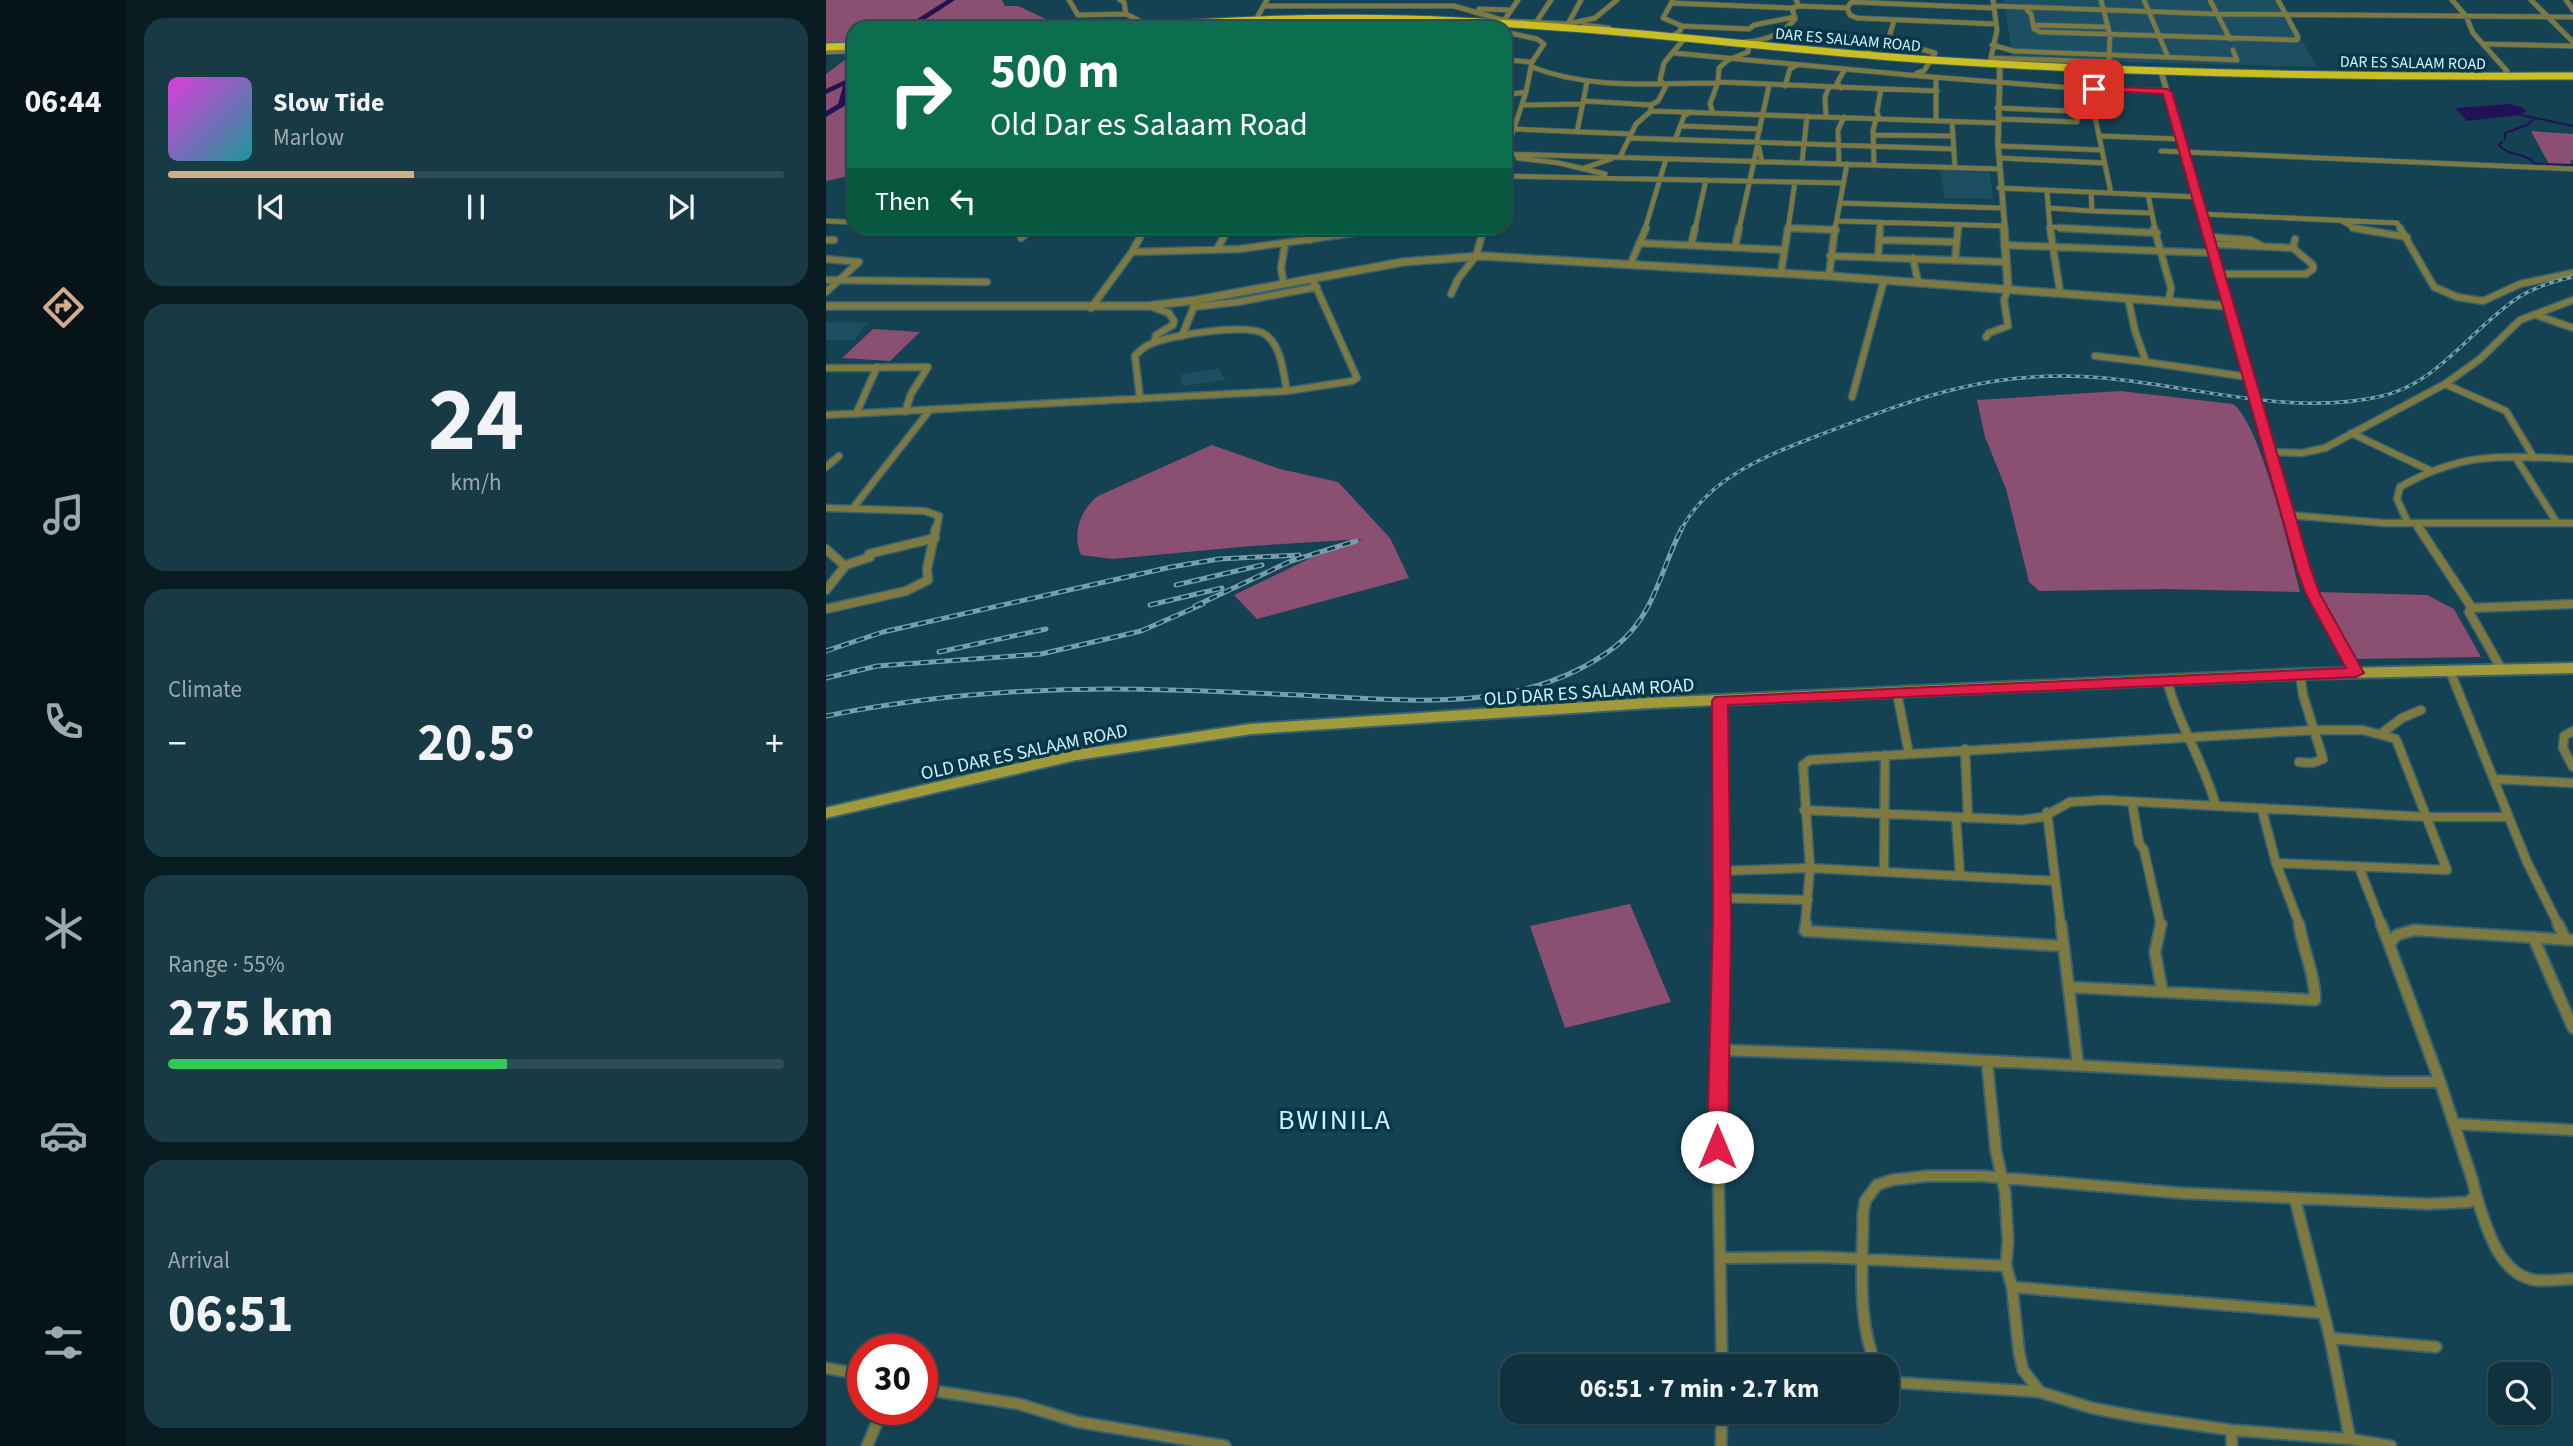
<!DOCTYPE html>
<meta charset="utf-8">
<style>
body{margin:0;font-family:"Source Sans 3",sans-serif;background:#183a45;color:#f1f3f6;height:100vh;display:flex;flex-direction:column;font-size:26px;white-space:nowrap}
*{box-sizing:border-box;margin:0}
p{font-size:23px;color:#9baab0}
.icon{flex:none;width:38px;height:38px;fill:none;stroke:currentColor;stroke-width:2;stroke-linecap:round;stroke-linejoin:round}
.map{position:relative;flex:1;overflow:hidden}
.details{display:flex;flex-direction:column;gap:18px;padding:18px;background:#081c22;width:700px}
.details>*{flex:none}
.guide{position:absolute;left:21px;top:21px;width:665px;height:214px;border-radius:21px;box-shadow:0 2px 5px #0004,0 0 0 2px #2f4d58;background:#0b6e4f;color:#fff;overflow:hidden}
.fabs{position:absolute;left:1662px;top:1362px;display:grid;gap:14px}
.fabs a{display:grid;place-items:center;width:63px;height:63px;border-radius:14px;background:#0f323e;box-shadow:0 2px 5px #0004,0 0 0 2px #2f4d58;font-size:35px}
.speed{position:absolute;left:21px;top:1334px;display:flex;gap:14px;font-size:35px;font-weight:700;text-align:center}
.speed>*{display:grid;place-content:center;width:91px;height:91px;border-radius:50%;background:#0f323e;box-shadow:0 2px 5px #0004,0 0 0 2px #2f4d58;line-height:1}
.speed .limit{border:10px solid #d22;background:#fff;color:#111}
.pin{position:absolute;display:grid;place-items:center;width:60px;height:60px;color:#fff;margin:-30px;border-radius:14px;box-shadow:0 4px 10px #0006}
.me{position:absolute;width:77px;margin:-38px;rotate:0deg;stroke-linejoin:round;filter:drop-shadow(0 0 5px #0008)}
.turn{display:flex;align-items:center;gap:24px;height:147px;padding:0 28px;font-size:32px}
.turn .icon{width:91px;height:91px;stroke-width:2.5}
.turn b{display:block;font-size:49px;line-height:60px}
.then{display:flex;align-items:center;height:66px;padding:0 28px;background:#0003;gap:14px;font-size:26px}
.big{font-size:52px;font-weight:700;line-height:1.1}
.details .tile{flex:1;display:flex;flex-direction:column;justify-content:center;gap:10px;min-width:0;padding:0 24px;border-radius:21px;background:#183a45}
.details .dial{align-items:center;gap:0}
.dial b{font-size:91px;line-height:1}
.song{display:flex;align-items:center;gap:21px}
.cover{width:84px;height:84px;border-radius:10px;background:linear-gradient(135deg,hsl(300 70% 55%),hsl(180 70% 35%))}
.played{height:7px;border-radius:4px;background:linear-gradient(90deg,#d6ab8b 40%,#2f4d58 40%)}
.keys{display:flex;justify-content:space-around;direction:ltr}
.heat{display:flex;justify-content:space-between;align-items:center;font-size:38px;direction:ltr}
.charge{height:10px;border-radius:5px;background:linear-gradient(90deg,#34c759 55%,#2f4d58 0)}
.trip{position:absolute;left:674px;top:1354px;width:399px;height:70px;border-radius:21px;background:#0f323e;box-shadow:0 2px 5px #0004,0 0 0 2px #2f4d58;font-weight:700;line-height:70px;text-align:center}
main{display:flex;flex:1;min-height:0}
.dock{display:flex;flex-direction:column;width:126px;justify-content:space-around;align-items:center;background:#061419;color:#9baab0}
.dock .icon{width:49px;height:49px}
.dock .current{color:#d6ab8b}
.dock b{font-size:32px;color:#f1f3f6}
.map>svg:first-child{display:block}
.built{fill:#1b4f61}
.green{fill:#8a4f71}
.water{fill:#201254}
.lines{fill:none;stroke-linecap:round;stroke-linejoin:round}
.stream{stroke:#201254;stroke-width:2}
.river{fill:#201254;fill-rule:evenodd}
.minor-far3-casing{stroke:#366271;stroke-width:6}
.minor-far2-casing{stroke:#366271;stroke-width:9}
.minor-far1-casing{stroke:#366271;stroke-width:11}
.minor-casing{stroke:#366271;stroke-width:14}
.tertiary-far2-casing{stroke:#366271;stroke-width:7}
.tertiary-far1-casing{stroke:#366271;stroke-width:10}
.tertiary-casing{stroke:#366271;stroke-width:13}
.secondary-casing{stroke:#366271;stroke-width:14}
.trunk-casing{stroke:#366271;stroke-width:9}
.minor-far3{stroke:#7d7941;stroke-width:4.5}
.minor-far2{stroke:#7d7941;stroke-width:6}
.minor-far1{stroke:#7d7941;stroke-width:8}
.minor{stroke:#7d7941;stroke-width:10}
.tertiary-far2{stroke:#7d7941;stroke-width:5}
.tertiary-far1{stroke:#7d7941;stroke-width:7}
.tertiary{stroke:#7d7941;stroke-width:10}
.secondary{stroke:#a19a3a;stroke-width:10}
.trunk{stroke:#cabe20;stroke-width:7}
.rail-far1-casing{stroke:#779eac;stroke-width:3.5}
.rail-casing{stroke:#779eac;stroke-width:5}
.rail-far1{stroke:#063747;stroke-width:2;stroke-dasharray:4.5;stroke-linecap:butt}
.rail{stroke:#063747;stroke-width:2.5;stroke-dasharray:8;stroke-linecap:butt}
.route{fill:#e11d48;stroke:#92132f;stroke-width:2}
.labels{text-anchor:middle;stroke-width:7;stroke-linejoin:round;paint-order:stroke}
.far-street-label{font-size:16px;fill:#d1f1fe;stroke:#063747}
.street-label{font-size:19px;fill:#d1f1fe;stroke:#063747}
.near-quarter-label{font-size:28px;letter-spacing:2px;fill:#d1f1fe;stroke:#063747}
</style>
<main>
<nav class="dock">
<b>06:44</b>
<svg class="icon current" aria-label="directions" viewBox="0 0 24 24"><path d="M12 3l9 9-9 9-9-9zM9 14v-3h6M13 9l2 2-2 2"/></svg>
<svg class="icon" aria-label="music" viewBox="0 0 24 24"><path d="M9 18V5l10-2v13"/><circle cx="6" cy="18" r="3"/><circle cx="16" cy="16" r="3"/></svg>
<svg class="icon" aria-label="phone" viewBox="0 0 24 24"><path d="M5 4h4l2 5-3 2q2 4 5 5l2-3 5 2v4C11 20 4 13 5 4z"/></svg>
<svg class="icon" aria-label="climate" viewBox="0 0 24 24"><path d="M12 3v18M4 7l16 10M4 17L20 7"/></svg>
<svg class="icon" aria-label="car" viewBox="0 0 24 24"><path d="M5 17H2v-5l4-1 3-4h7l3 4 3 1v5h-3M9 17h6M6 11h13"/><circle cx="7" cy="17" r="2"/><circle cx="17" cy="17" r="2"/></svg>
<svg class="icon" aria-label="filters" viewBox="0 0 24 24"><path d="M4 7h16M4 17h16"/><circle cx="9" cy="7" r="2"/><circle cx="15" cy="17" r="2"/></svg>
</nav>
<section class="details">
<div class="tile">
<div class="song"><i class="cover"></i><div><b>Slow Tide</b><p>Marlow</p></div></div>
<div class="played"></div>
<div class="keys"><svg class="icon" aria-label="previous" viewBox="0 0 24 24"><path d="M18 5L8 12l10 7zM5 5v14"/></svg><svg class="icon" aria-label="pause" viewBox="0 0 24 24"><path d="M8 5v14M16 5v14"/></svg><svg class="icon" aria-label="next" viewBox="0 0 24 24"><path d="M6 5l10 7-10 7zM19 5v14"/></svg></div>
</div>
<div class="tile dial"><b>24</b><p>km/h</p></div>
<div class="tile"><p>Climate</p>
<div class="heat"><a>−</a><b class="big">20.5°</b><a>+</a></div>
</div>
<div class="tile"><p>Range · 55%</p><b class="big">275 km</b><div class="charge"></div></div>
<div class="tile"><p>Arrival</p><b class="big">06:51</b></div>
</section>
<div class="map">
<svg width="1747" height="1446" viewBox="0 0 1747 1446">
<rect width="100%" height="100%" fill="#144252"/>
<path class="built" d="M1178 0H1453L1491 67 1187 59Z
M1114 170 1164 173 1167 199 1119 198Z
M0 322 41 323 28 340H0Z
M393 368 399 380 357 386 354 375Z"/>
<path class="green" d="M0 0H176L179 6H192L237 27 28 28V43H0Z
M28 53V103L24 107 26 112 22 123 28 125V175L0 181V74Z
M1705 131 1747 134V160L1744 161 1746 165 1723 164Z
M47 329 94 332 64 361 16 358Z
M1294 391 1407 404C1435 424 1464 554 1474 592L1339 589 1213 591 1203 582 1180 489 1159 437 1151 400Z
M386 445 454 469 512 482 564 538 583 578 431 619 408 595 493 554 537 539 425 546 287 559 255 555C246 534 254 510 272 496Z
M1491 592 1601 595 1628 609 1655 657 1530 659Z
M804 904 845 1002 739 1028 704 926Z"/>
<path class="water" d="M1683 104 1695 107 1701 111 1694 115 1641 121 1629 108Z"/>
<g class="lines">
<path class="stream" d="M1709 118 1747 126
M1679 140V133L1701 125 1709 118 1694 115
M1676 142 1673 145C1684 159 1699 149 1713 168
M1712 164 1747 165"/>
<path class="river" d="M121 0H129L86 28H77Z
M28 76 20 105 0 117V111L12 104 17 86 0 94V89Z"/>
<g class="minor-far3-casing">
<path id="minor-far3" d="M243 0 252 15 300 14
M294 0 298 2 300 14 312 20 314 27
M1027 0 1021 8 1024 15 1031 18 1169 24
M1275 0 1284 35 1283 59
M1318 0 1342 57
M1384 0 1404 39
M1626 0 1640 16 1647 33 1681 71 1675 77
M1705 0 1747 42
M1740 0 1747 10
M1026 2 1168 8
M845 3 966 8
M438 6H628L680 21 742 24 755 0
M973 6 1021 8
M1168 6 1391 14 1747 17
M1204 7 1201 10 1205 14 1208 29 1214 32 1471 40 1472 37 1452 0
M653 9 685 10
M429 21 441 0
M711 21 725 0
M742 24 769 18 791 0
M758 25 783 28
M1208 25 1281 27
M856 26 923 29 928 25 969 17
M413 28 490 24 540 28
M673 28 692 0
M679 32 711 39 718 44 706 62 700 92 679 156
M953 33 1054 41
M844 38 854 31 856 26 837 18 847 0
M918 42C938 41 956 35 969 19L966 8 973 6 970 0
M1065 42 1063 37 1068 21
M1658 44 1747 46
M923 45 922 52 902 60 893 68 892 82 1111 91
M1166 45 1188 51 1411 60 1407 50
M0 52 28 51
M848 53 1094 76
M1045 55 1042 50 1049 43 1077 44 1109 53 1098 71 1091 73 1094 76 1246 88 1341 91
M1166 58 1284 62
M679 60 706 62
M1164 62 1171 30 1167 0
M706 67C764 90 830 83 891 83
M1110 79V121
M959 86 964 69 971 65
M1015 88 1011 83 1019 69
M1281 90 1274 93V97L1269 101 1268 112 1285 193
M679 95 700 92
M759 101 825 105
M696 105 757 104
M1171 108 1268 112
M825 111 1173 123
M887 113 884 104 892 82
M1000 116 999 97 1003 87
M1053 119 1051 111 1055 89
M1173 119 1251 122V112
M1126 122 1129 167
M856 126 934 129
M689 129 805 134
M751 132 761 82
M1049 135 1127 136
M1274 136 1354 139
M803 138 1128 149
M849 140 858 116 864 112
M1173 146 1276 150
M1335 151 1747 169
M679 154 1174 169
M794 157 810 124 825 111V105L832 101 840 86 834 80 838 63 858 39
M692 158 733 163 779 174
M1174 158 1278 163
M936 162 931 140 943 86
M976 163 981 116
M1013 164 1012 130 1018 117
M1048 165 1047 131 1050 119
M758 168 785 159
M679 176 1016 183
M1173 188 1371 197
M1221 191 1224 229
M1265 192 1266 211 1326 213
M1322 195 1329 229
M1014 203 1175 208
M1223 208 1266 211
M1376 214 1571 223 1575 229
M1514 220 1530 229
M0 221 22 222
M1012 221 1179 226
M1225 227 1265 229
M962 228 992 229
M555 229 564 228
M819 229 840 159
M869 229 880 180
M913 229 932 143
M962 229 969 182
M1009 229 1021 164
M1054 229V222
M1132 229V225"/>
</g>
<g class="minor-far2-casing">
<path id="minor-far2" d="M484 228V240
M962 228 1010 230
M1224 228 1234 292
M1234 228 1331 233
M1328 228 1345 288 1343 301
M1527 228 1581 237
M1574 228 1608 287 1631 297 1657 301 1694 284 1747 273
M1383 237 1424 240 1436 246
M195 238 208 228
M0 240H8
M1055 240 1130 242
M813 243 958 250
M1385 244 1467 248
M865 245 869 228
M1178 245 1387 253
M909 248 913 228
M391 249 403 228
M306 252 414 249 564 228
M1004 256 1179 262
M1052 258 1054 228
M1087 258 1092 282
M0 259 33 262 0 292
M1129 260 1132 228
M805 263 820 228
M955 273 962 228
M1393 274H1480L1487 269V265L1467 248 1469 239
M1003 276 1009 228
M0 280 161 282
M458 283 455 269 459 244
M625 294 632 279 650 256 658 228
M1302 298 1309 331 1320 362 1422 377
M323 306 343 313 348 321 347 325 330 335 328 342
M367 307 412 302 491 287
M265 308 306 252 319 228
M1710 315 1747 328
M356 336 369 304
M1160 337 1163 333 1182 326 1178 300 1182 288
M1269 356 1320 362
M0 368 102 367 85 394 79 412
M1619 384 1680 411 1708 458
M1026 397 1058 280
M314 399 309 356C314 350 319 346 327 343 346 335 424 322 440 335 456 347 457 373 461 391
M30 414 51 367
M0 415 461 391 526 381 531 378 486 278
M1525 433 1603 470
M1443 452 1476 453 1499 448 1619 384 1654 359 1694 320 1747 300
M1690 458 1731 523
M0 467 13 456
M0 508 99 511 113 516 110 530
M27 508 103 411
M1462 515 1558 523H1747
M1582 523 1571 499 1574 487C1637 451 1678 456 1747 459
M1590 524 1594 530"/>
</g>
<g class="minor-far1-casing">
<path id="minor-far1" d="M1593 528 1646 608 1643 612 1676 670
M0 549 19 566
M0 590 20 565 44 557 43 554 109 538
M1646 608 1747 604
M0 609 80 591 102 580 101 569 110 528
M1624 671 1701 862 1733 926
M1341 680C1352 724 1378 762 1390 806
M1071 693 1083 754
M894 701 896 926
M1747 731 1738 736 1737 748 1747 767
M1556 733 1576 718 1595 710
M1139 749 1142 818
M1473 762 1486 763 1497 759 1477 695 1474 674
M1668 779 1747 783
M1306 802 1313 843 1318 850 1335 926
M978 810 1195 820 1217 817 1244 802 1278 800 1601 817H1682
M1436 810 1450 863 1474 926
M1221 812 1235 926
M1130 818 1134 875
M1533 867 1556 926
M893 871 984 868 1229 881
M1058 871 1059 755
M895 898 982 900
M979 926 984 868 977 765 984 760 1489 730H1537L1570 739 1621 870 1450 863"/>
</g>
<g class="minor-casing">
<path id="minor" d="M896 924 891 1102 896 1367
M980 924 979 931 1238 946
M1235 924 1252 1065
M1335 924 1329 952 1336 990
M1555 924 1563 944
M1732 924 1740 940
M1707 937 1747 1028
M1243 987 1489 1000C1489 974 1477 950 1473 924
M894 1050 1074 1056 1557 1082H1614L1563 944 1571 935 1588 930 1747 940
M1161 1062 1170 1151 1179 1192 1182 1240 1180 1266 1186 1287 1193 1352 1197 1370 1214 1392 1266 1408 1314 1417 1405 1430 1524 1439 1565 1446
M1629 1124 1747 1130
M1650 1195C1659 1223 1671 1270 1704 1279 1717 1283 1733 1279 1747 1279
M1469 1199 1504 1338 1524 1439
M895 1258 995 1257 1180 1266
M1186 1287 1496 1313
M1504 1338 1610 1347
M1051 1367C1030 1321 1037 1265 1037 1215L1039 1201 1051 1185 1066 1180 1101 1176H1156L1355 1193 1603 1204 1643 1202 1650 1195 1647 1182 1614 1082
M0 1368 37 1375
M1060 1378 1077 1383 1214 1392
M96 1389 193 1404 252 1422 399 1446
M1405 1430 1406 1446
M41 1446 57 1409
M895 1446 896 1412"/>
</g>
<g class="tertiary-far2-casing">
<path id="tertiary-far2" d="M1174 63 1172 144 1179 229
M1335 71 1380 229"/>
</g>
<g class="tertiary-far1-casing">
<path id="tertiary-far1" d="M1178 228 1182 288
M1380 228 1467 530
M0 306H322L371 300 577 262 656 256 1003 276 1402 306"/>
</g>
<g class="tertiary-casing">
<path id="tertiary" d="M1466 528 1487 594 1530 673"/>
</g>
<g class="secondary-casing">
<path id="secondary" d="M0 813 250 755 425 729 823 703 1474 674 1747 668"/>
</g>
<g class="trunk-casing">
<path id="trunk" d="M296 28C408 19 520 15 632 21 790 28 947 49 1105 60 1318 74 1533 77 1747 76
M0 47 28 46"/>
</g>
<use href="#minor-far3" class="minor-far3"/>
<use href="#minor-far2" class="minor-far2"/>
<use href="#minor-far1" class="minor-far1"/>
<use href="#minor" class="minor"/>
<use href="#tertiary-far2" class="tertiary-far2"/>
<use href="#tertiary-far1" class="tertiary-far1"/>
<use href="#tertiary" class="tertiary"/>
<use href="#secondary" class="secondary"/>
<use href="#trunk" class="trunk"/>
<g class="rail-far1-casing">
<path id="rail-far1" d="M855 530C882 478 939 456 991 436 1093 397 1166 368 1278 378 1369 386 1461 416 1552 397 1612 385 1644 329 1693 297 1709 287 1728 281 1747 277"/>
</g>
<g class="rail-casing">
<path id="rail" d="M350 585 436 565
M324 605 396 588
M369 606 465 561 530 541
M0 651 57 632 345 567 393 559 473 555
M113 652 220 629
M0 678 51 666 215 654 315 631 377 604
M0 716C94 697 187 689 283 689 347 689 410 692 473 695 578 700 700 716 790 646 829 615 834 570 856 528"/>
</g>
<use href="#rail-far1" class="rail-far1"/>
<use href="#rail" class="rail"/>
</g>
<path class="route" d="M1268 86 1341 89 1346 92 1485 570 1494 594 1538 673 1530 677 902 705 905 922 902 1147 899 1153 891 1156 884 1153 881 1147 887 922 886 701 889 697 1520 668 1480 594 1471 570 1337 94 1265 90V87Z"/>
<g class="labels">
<g class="far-street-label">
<text transform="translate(1022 39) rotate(5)" y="6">DAR ES SALAAM ROAD</text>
<text transform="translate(1587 62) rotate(1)" y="6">DAR ES SALAAM ROAD</text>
</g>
<g class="street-label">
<text transform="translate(763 691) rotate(-4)" y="7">OLD DAR ES SALAAM ROAD</text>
<text transform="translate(198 751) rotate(-12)" y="7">OLD DAR ES SALAAM ROAD</text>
</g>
<g class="near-quarter-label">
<text x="509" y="1129">BWINILA</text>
</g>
</g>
</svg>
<div class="fabs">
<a><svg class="icon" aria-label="search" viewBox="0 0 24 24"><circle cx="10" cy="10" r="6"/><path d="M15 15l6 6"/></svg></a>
</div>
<div class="speed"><div class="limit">30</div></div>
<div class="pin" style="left:1268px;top:89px;background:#d93025"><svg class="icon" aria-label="arrive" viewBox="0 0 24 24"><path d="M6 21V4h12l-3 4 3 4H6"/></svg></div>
<svg class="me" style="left:891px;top:1147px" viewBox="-20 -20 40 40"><circle r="19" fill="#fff"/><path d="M0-13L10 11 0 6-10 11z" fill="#e11d48"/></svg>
<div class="trip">06:51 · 7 min · 2.7 km</div>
<div class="guide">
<div class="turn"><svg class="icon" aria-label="right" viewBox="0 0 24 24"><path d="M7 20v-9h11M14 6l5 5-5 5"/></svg><div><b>500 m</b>Old Dar es Salaam Road</div></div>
<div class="then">Then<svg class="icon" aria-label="left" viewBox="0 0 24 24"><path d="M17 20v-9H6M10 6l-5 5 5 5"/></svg></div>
</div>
</div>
</main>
